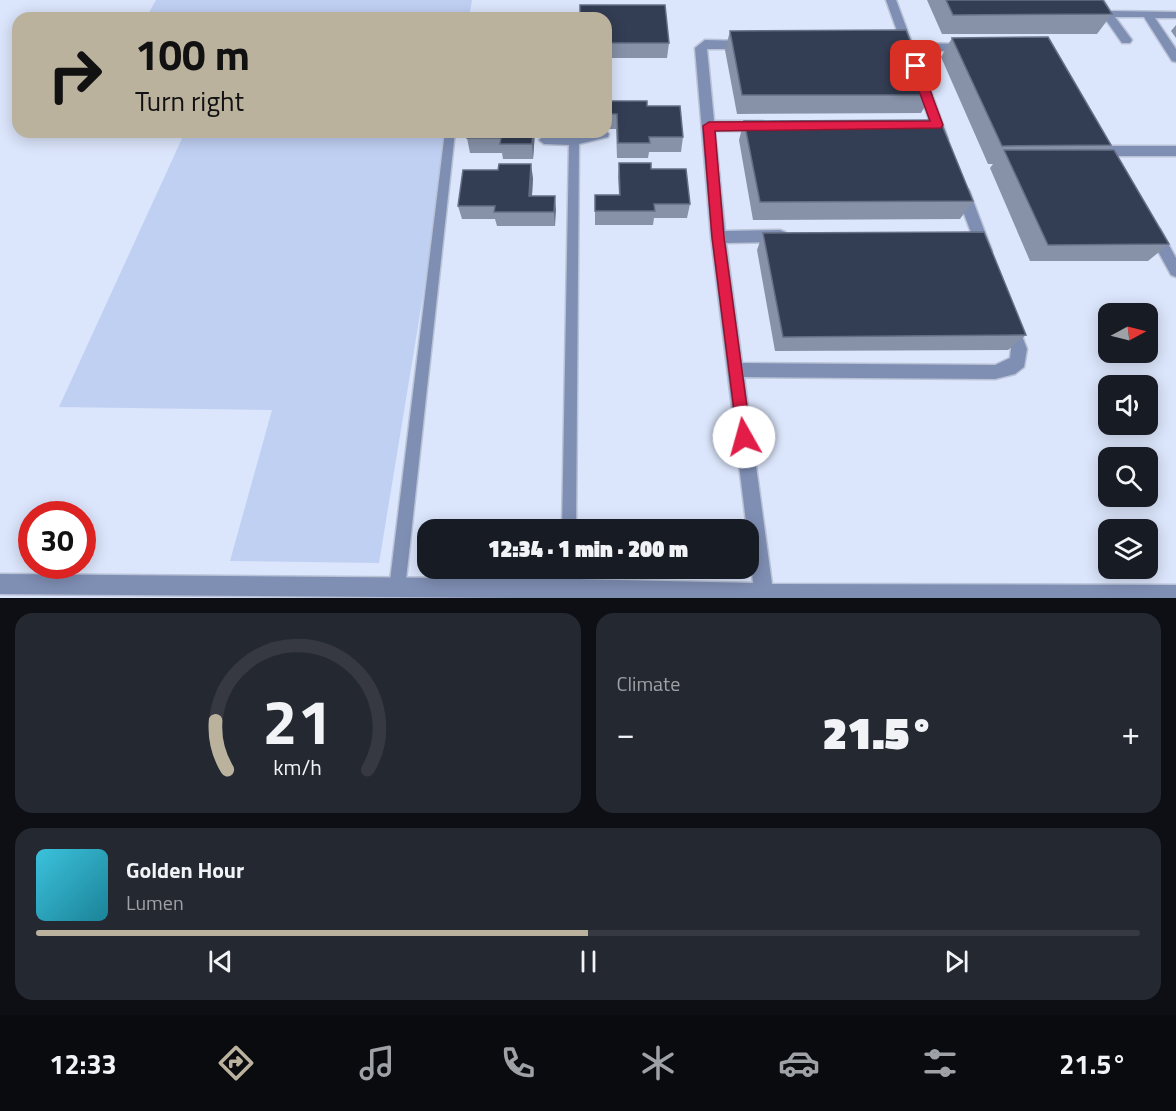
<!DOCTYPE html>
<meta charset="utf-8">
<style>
body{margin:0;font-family:"Titillium Web",sans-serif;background:#242831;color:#f1f3f6;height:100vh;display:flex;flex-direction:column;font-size:22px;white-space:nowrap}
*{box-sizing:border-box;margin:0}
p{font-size:20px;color:#9ea1a6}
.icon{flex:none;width:33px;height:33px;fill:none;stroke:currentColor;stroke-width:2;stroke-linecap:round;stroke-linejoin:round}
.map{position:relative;height:598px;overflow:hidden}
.panel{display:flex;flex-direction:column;gap:15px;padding:15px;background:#0d0f14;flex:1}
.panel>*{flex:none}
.guide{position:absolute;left:12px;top:12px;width:600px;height:126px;border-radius:18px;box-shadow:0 3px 15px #0003;background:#bbb29e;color:#111;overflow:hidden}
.needle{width:39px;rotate:83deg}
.fabs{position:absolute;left:1098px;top:303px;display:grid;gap:12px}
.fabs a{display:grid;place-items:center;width:60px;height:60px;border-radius:12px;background:#171b24;box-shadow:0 3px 15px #0003;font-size:30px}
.speed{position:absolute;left:18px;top:501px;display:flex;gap:12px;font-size:30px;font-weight:700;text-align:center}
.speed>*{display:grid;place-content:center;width:78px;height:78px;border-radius:50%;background:#171b24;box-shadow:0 3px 15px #0003;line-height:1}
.speed .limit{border:9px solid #d22;background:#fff;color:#111}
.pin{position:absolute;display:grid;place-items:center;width:51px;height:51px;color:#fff;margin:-26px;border-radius:12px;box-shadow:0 3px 9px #0006}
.me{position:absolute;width:66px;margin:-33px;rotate:353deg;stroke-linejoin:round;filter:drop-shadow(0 0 4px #0008)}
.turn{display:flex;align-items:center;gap:21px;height:126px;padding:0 24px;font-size:27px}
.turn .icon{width:78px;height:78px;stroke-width:2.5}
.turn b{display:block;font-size:42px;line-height:51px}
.big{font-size:45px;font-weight:800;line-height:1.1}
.panel .tile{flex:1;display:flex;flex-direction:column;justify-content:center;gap:9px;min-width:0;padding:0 21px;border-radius:18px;background:#242831}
.panel .dial{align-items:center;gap:0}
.dial svg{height:156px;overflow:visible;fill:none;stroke:#363941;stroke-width:7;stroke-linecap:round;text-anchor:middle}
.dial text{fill:#f1f3f6;stroke:none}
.song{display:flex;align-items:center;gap:18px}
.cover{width:72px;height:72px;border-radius:9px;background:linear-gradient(135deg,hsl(190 70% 55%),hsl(190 70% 35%))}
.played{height:6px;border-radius:3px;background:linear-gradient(90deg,#bbb29e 50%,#363941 50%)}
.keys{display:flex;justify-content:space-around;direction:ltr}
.heat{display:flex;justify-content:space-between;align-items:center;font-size:33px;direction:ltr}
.panel .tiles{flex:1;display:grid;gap:15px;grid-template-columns:1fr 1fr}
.tile:last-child{grid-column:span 2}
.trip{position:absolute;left:417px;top:519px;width:342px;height:60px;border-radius:18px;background:#171b24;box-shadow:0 3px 15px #0003;font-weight:800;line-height:60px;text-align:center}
.tabs{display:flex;height:96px;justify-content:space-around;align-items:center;background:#090b0e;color:#9ea1a6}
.tabs .icon{width:42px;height:42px}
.tabs .selected{color:#bbb29e}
.tabs b{font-size:27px;color:#f1f3f6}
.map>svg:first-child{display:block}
.green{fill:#c0d0f3}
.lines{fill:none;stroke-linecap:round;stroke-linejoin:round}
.service-casing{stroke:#b9c2d6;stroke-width:3}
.minor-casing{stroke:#b9c2d6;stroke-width:3}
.service{fill:#7f8fb4;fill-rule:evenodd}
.minor{fill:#7f8fb4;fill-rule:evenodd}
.wall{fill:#8791a7}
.shaded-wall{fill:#656f85}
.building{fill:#333d53;stroke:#656f85;stroke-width:1.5}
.route{fill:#e11d48;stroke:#92132f;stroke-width:1.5}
</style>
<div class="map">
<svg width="1176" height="598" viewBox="0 0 1176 598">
<rect width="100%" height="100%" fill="#dbe5fb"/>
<path class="green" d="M156 0H472L469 18H146Z
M185 132H450L379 563 230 561 272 410 59 407Z"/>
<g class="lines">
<g class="service-casing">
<path id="service" d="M606 131 609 134 608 137 579 144 576 530H562L569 145 544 144 539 140 544 136 574 137Z
M445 132H455L405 589 402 594 397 597 392 594 389 589Z
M565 568H580L584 589 581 594 576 597 571 594Z"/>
</g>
<g class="minor-casing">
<path id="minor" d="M886 0H896L912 43 966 44 972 48 966 52 914 50 909 53 890 49V43L901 42Z
M1092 0H1103L1110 11 1176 12V18H1155L1176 49V62L1172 61 1144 17H1115L1132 40 1130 43H1122Z
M705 40 747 41 753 45 747 49H707L714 121H763L769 126 763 131H715L725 231 780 230 785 232 787 236 785 240 780 242 726 243 742 363 995 365 1010 358 1011 349 1003 325 1006 320 1011 318 1016 320 1027 349 1024 367 1015 374 995 379 744 377 772 584 1176 585V598H515L0 594V574L576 579 753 583 748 530H747L711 237 695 48Z
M922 79 928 83 948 139 947 142H937L936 139 916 83Z
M1108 146H1176V156H1108L1102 151Z
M962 185 969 190 992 251 990 255H980L978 251 955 190Z
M1155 227 1160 229 1176 258V277L1171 275 1148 233 1150 229Z"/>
</g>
<use href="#service" class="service"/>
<use href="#minor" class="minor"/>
</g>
<path class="wall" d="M927 0H1103L1112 14 1097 34H942Z
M606 18 669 43 667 58H606Z
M1176 25V38L1171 31Z
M730 31 932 95 921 113 737 114 725 50Z
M952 38 1111 145 1107 150 1169 244 1148 261H1030L990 168 993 164H988L941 57Z
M606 101 647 106 683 137 681 152H649L648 158H617L616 129H606Z
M744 121 973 201 960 219 753 220 739 140Z
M535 132 533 159H503L502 153H470L467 138Z
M619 163 651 169 690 204 687 218H654L653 225H595V195H619L618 177Z
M533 178 532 196H555V226H497L495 219H462L458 206Z
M763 233 1026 335 1008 350 775 351 757 250Z"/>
<path class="shaded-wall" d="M533 132H535L533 159 532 144Z
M531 164 533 178 531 210 529 196Z
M555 196 556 210 555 226 554 212Z"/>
<path class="building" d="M946 0H1103L1112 14 953 15Z
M580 5H665L669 43H606V18H580Z
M906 30 932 95H742L730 31Z
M1048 37 1111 145 1002 146 952 38Z
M606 101H647V106H680L683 137H649L650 143H618L617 114H606Z
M940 120 973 201 760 202 744 121Z
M468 132H533L532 144H500L501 138H467Z
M1004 150H1114L1169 244 1048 245Z
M619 163H651V169H686L690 204H654L655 211H595V195H620Z
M499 164H531L529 196H555L554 212H494L495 206H458L463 170H498Z
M984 232 1026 335 783 337 763 233Z"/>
<path class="route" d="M916 63 921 66 943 125 941 128 715 131 724 237 751 437 749 442 744 444 738 442 712 237 703 126 709 122 930 121 910 66Z"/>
</svg>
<div class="fabs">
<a><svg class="needle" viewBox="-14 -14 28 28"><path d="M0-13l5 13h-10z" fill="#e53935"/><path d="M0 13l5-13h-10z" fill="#9ea1a6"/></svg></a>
<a><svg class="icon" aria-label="sound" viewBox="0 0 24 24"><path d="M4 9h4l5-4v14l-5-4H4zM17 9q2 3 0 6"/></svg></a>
<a><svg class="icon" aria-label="search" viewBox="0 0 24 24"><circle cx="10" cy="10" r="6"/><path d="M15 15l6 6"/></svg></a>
<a><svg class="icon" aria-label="layers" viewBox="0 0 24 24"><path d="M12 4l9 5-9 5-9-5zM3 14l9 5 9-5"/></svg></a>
</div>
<div class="speed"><div class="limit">30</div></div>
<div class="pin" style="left:916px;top:66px;background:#d93025"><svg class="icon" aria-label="arrive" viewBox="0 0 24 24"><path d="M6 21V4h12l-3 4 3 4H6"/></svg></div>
<svg class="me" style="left:744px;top:437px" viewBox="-20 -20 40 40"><circle r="19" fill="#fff"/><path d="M0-13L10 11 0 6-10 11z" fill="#e11d48"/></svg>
<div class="trip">12:34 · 1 min · 200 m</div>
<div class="guide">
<div class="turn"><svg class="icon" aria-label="right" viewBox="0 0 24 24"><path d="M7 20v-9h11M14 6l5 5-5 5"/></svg><div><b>100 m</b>Turn right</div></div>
</div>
</div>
<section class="panel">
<div class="tiles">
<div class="tile dial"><svg viewBox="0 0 100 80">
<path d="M14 69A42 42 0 1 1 86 69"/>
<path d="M14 69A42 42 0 0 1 8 44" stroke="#bbb29e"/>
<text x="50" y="56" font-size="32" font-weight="700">21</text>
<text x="50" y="72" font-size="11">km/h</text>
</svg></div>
<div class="tile"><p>Climate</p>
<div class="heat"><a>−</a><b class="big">21.5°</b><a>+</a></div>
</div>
<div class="tile">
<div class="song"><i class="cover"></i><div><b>Golden Hour</b><p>Lumen</p></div></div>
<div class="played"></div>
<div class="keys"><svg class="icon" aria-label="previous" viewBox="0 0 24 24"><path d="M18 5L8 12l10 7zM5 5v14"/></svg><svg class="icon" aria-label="pause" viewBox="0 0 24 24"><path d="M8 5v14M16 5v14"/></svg><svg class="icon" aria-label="next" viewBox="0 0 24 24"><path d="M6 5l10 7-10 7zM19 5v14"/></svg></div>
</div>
</div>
</section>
<nav class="tabs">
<b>12:33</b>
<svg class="icon selected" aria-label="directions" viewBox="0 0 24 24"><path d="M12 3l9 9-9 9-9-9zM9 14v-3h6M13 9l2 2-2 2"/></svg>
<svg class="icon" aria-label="music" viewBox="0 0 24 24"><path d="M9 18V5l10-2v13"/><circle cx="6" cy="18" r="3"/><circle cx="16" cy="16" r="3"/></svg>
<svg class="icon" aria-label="phone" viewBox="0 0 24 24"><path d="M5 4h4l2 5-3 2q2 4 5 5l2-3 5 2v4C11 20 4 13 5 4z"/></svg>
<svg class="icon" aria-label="climate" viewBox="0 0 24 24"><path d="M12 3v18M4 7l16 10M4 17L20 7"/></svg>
<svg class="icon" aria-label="car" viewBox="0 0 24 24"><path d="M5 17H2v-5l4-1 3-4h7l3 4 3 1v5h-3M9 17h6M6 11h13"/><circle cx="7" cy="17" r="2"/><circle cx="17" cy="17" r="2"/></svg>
<svg class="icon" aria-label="filters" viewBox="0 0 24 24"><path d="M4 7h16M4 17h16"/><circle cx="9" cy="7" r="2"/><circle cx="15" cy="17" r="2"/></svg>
<b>21.5°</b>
</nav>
